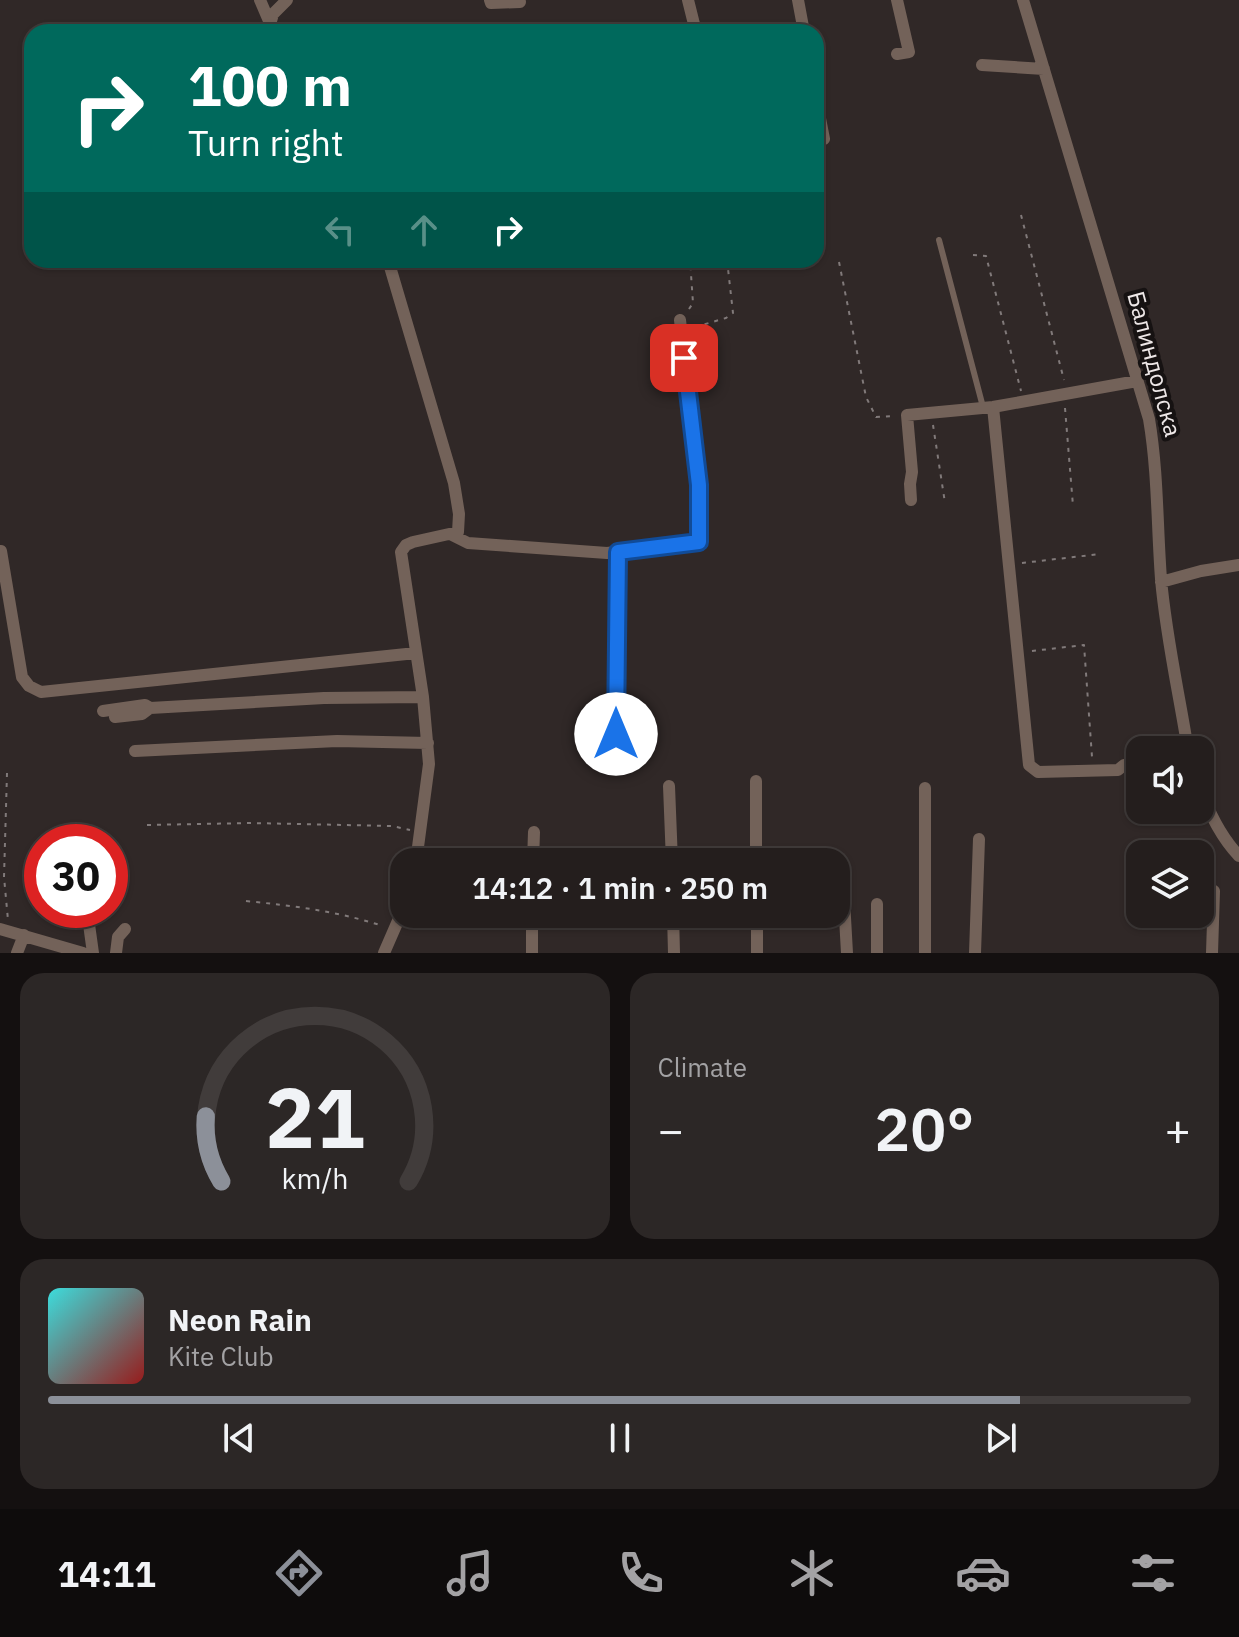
<!DOCTYPE html>
<meta charset="utf-8">
<style>
body{margin:0;font-family:"IBM Plex Sans",sans-serif;background:#2c2726;color:#f1f3f6;height:100vh;display:flex;flex-direction:column;font-size:30px;white-space:nowrap}
*{box-sizing:border-box;margin:0}
p{font-size:26px;color:#a3a2a4}
.icon{flex:none;width:44px;height:44px;fill:none;stroke:currentColor;stroke-width:2;stroke-linecap:round;stroke-linejoin:round}
.map{position:relative;height:953px;overflow:hidden}
.panel{display:flex;flex-direction:column;gap:20px;padding:20px;background:#141010;flex:1}
.panel>*{flex:none}
.top-card{position:absolute;left:24px;top:24px;width:800px;height:244px;border-radius:24px;box-shadow:0 2px 6px #0004,0 0 0 2px #413c3b;background:#00695c;color:#fff;overflow:hidden}
.tools{position:absolute;left:1126px;top:736px;display:grid;gap:16px}
.tools a{display:grid;place-items:center;width:88px;height:88px;border-radius:16px;background:#241e1d;box-shadow:0 2px 6px #0004,0 0 0 2px #413c3b;font-size:40px}
.speed{position:absolute;left:24px;top:824px;display:flex;gap:16px;font-size:40px;font-weight:700;text-align:center}
.speed>*{display:grid;place-content:center;width:104px;height:104px;border-radius:50%;background:#241e1d;box-shadow:0 2px 6px #0004,0 0 0 2px #413c3b;line-height:1}
.speed .limit{border:12px solid #d22;background:#fff;color:#111}
.pin{position:absolute;display:grid;place-items:center;width:68px;height:68px;color:#fff;margin:-34px;border-radius:16px;box-shadow:0 4px 12px #0006}
.me{position:absolute;width:88px;margin:-44px;rotate:0deg;stroke-linejoin:round;filter:drop-shadow(0 0 6px #0008)}
.turn{display:flex;align-items:center;gap:28px;height:168px;padding:0 32px;font-size:36px}
.turn .icon{width:104px;height:104px;stroke-width:2.5}
.turn b{display:block;font-size:56px;line-height:68px}
.lanes{display:flex;align-items:center;height:76px;padding:0 32px;background:#0003;justify-content:center;gap:40px;direction:ltr}
.lanes .off{opacity:.35}
.big{font-size:60px;font-weight:600;line-height:1.1}
.panel .card{flex:1;display:flex;flex-direction:column;justify-content:center;gap:12px;min-width:0;padding:0 28px;border-radius:24px;background:#2c2726}
.panel .dial{align-items:center;gap:0}
.dial svg{height:208px;overflow:visible;fill:none;stroke:#413c3b;stroke-width:7;stroke-linecap:round;text-anchor:middle}
.dial text{fill:#f1f3f6;stroke:none}
.song{display:flex;align-items:center;gap:24px}
.cover{width:96px;height:96px;border-radius:12px;background:linear-gradient(135deg,hsl(180 70% 55%),hsl(0 70% 35%))}
.played{height:8px;border-radius:4px;background:linear-gradient(90deg,#8c9099 85%,#413c3b 85%)}
.keys{display:flex;justify-content:space-around;direction:ltr}
.heat{display:flex;justify-content:space-between;align-items:center;font-size:44px;direction:ltr}
.panel .tiles{flex:1;display:grid;gap:20px;grid-template-columns:1fr 1fr}
.card:last-child{grid-column:span 2}
.trip{position:absolute;left:390px;top:848px;width:460px;height:80px;border-radius:24px;background:#241e1d;box-shadow:0 2px 6px #0004,0 0 0 2px #413c3b;font-weight:600;line-height:80px;text-align:center}
.tabs{display:flex;height:128px;justify-content:space-around;align-items:center;background:#0e0c0c;color:#a3a2a4}
.tabs .icon{width:56px;height:56px}
.tabs .current{color:#8c9099}
.tabs b{font-size:36px;color:#f1f3f6}
.map>svg:first-child{display:block}
.lines{fill:none;stroke-linecap:round;stroke-linejoin:round}
.path{stroke:#817a7a;stroke-width:2;stroke-dasharray:4 6;stroke-linecap:butt}
.lane{stroke:#736259;stroke-width:6}
.street{stroke:#736259;stroke-width:12}
.route-casing{stroke:#114b97;stroke-width:20}
.route{stroke:#1a73e8;stroke-width:14}
.labels{text-anchor:middle;stroke-width:8;stroke-linejoin:round;paint-order:stroke}
.street-label{font-size:24px;fill:#ede7e7;stroke:#161212}
</style>
<div class="map">
<svg width="1239" height="953" viewBox="0 0 1239 953">
<rect width="100%" height="100%" fill="#302827"/>
<g class="lines">
<path class="path" d="M1021 215 1064 380
M973 255 986 256 1021 391
M839 262 866 397 876 417 895 416
M689 309 693 303 690 260
M695 327 726 318 733 313 727 260
M1065 408 1073 506
M933 425 945 503
M1022 563 1100 554
M1032 651 1084 645 1092 757
M616 747V774
M7 773 4 877 8 920
M147 825 251 823 392 826 410 830
M246 901C295 906 336 911 383 926"/>
<path class="lane" d="M939 240 983 407"/>
<path class="street" d="M260 0 269 21
M490 0 491 3 520 2
M688 0 696 32
M798 0 804 32
M897 0 909 52 897 54
M1023 0 1149 419C1158 472 1157 526 1161 579 1166 637 1179 693 1188 750
M268 32 273 14 287 0
M982 65 1044 69
M816 98 824 139
M388 260 454 483 459 514 458 532 413 542 406 545 401 552 423 697 429 764 416 862
M993 407 1029 765 1038 772 1118 770 1124 765 1140 764
M911 500 910 484 912 472 907 415 993 407 1137 381
M452 535 468 543 607 553 699 542V485L680 320
M1 551 22 677 29 686 41 692 416 653
M1161 582 1201 571 1239 565
M103 711 145 705 150 708 324 698 423 697
M115 717 142 714 150 708
M616 734 618 552
M135 751 337 741 428 743
M756 781V862
M669 786 672 862
M1200 787C1209 813 1220 836 1239 856
M533 862 534 832
M843 882 847 953
M877 904V953
M87 910 93 953
M673 914 674 953
M757 914V953
M0 929 83 953
M17 953 24 935
M116 953 118 937 125 929
M384 953 404 907
M532 953V914
M925 953V788
M975 953 979 839
M1212 953 1214 891"/>
</g>
<g class="lines">
<g class="route-casing">
<path id="route" d="M616 734 618 552 699 542V485L684 358"/>
</g>
<use href="#route" class="route"/>
</g>
<g class="labels">
<g class="street-label">
<text transform="translate(1154 364) rotate(75)" y="8">Балиндолска</text>
</g>
</g>
</svg>
<div class="tools">
<a><svg class="icon" aria-label="sound" viewBox="0 0 24 24"><path d="M4 9h4l5-4v14l-5-4H4zM17 9q2 3 0 6"/></svg></a>
<a><svg class="icon" aria-label="layers" viewBox="0 0 24 24"><path d="M12 4l9 5-9 5-9-5zM3 14l9 5 9-5"/></svg></a>
</div>
<div class="speed"><div class="limit">30</div></div>
<div class="pin" style="left:684px;top:358px;background:#d93025"><svg class="icon" aria-label="arrive" viewBox="0 0 24 24"><path d="M6 21V4h12l-3 4 3 4H6"/></svg></div>
<svg class="me" style="left:616px;top:734px" viewBox="-20 -20 40 40"><circle r="19" fill="#fff"/><path d="M0-13L10 11 0 6-10 11z" fill="#1a73e8"/></svg>
<div class="trip">14:12 · 1 min · 250 m</div>
<div class="top-card">
<div class="turn"><svg class="icon" aria-label="right" viewBox="0 0 24 24"><path d="M7 20v-9h11M14 6l5 5-5 5"/></svg><div><b>100 m</b>Turn right</div></div>
<div class="lanes"><svg class="icon off" aria-label="left" viewBox="0 0 24 24"><path d="M17 20v-9H6M10 6l-5 5 5 5"/></svg><svg class="icon off" aria-label="ahead" viewBox="0 0 24 24"><path d="M12 20V5M6 11l6-6 6 6"/></svg><svg class="icon" aria-label="right" viewBox="0 0 24 24"><path d="M7 20v-9h11M14 6l5 5-5 5"/></svg></div>
</div>
</div>
<section class="panel">
<div class="tiles">
<div class="card dial"><svg viewBox="0 0 100 80">
<path d="M14 69A42 42 0 1 1 86 69"/>
<path d="M14 69A42 42 0 0 1 8 44" stroke="#8c9099"/>
<text x="50" y="56" font-size="32" font-weight="700">21</text>
<text x="50" y="72" font-size="11">km/h</text>
</svg></div>
<div class="card"><p>Climate</p>
<div class="heat"><a>−</a><b class="big">20°</b><a>+</a></div>
</div>
<div class="card">
<div class="song"><i class="cover"></i><div><b>Neon Rain</b><p>Kite Club</p></div></div>
<div class="played"></div>
<div class="keys"><svg class="icon" aria-label="previous" viewBox="0 0 24 24"><path d="M18 5L8 12l10 7zM5 5v14"/></svg><svg class="icon" aria-label="pause" viewBox="0 0 24 24"><path d="M8 5v14M16 5v14"/></svg><svg class="icon" aria-label="next" viewBox="0 0 24 24"><path d="M6 5l10 7-10 7zM19 5v14"/></svg></div>
</div>
</div>
</section>
<nav class="tabs">
<b>14:11</b>
<svg class="icon current" aria-label="directions" viewBox="0 0 24 24"><path d="M12 3l9 9-9 9-9-9zM9 14v-3h6M13 9l2 2-2 2"/></svg>
<svg class="icon" aria-label="music" viewBox="0 0 24 24"><path d="M9 18V5l10-2v13"/><circle cx="6" cy="18" r="3"/><circle cx="16" cy="16" r="3"/></svg>
<svg class="icon" aria-label="phone" viewBox="0 0 24 24"><path d="M5 4h4l2 5-3 2q2 4 5 5l2-3 5 2v4C11 20 4 13 5 4z"/></svg>
<svg class="icon" aria-label="climate" viewBox="0 0 24 24"><path d="M12 3v18M4 7l16 10M4 17L20 7"/></svg>
<svg class="icon" aria-label="car" viewBox="0 0 24 24"><path d="M5 17H2v-5l4-1 3-4h7l3 4 3 1v5h-3M9 17h6M6 11h13"/><circle cx="7" cy="17" r="2"/><circle cx="17" cy="17" r="2"/></svg>
<svg class="icon" aria-label="filters" viewBox="0 0 24 24"><path d="M4 7h16M4 17h16"/><circle cx="9" cy="7" r="2"/><circle cx="15" cy="17" r="2"/></svg>
</nav>
